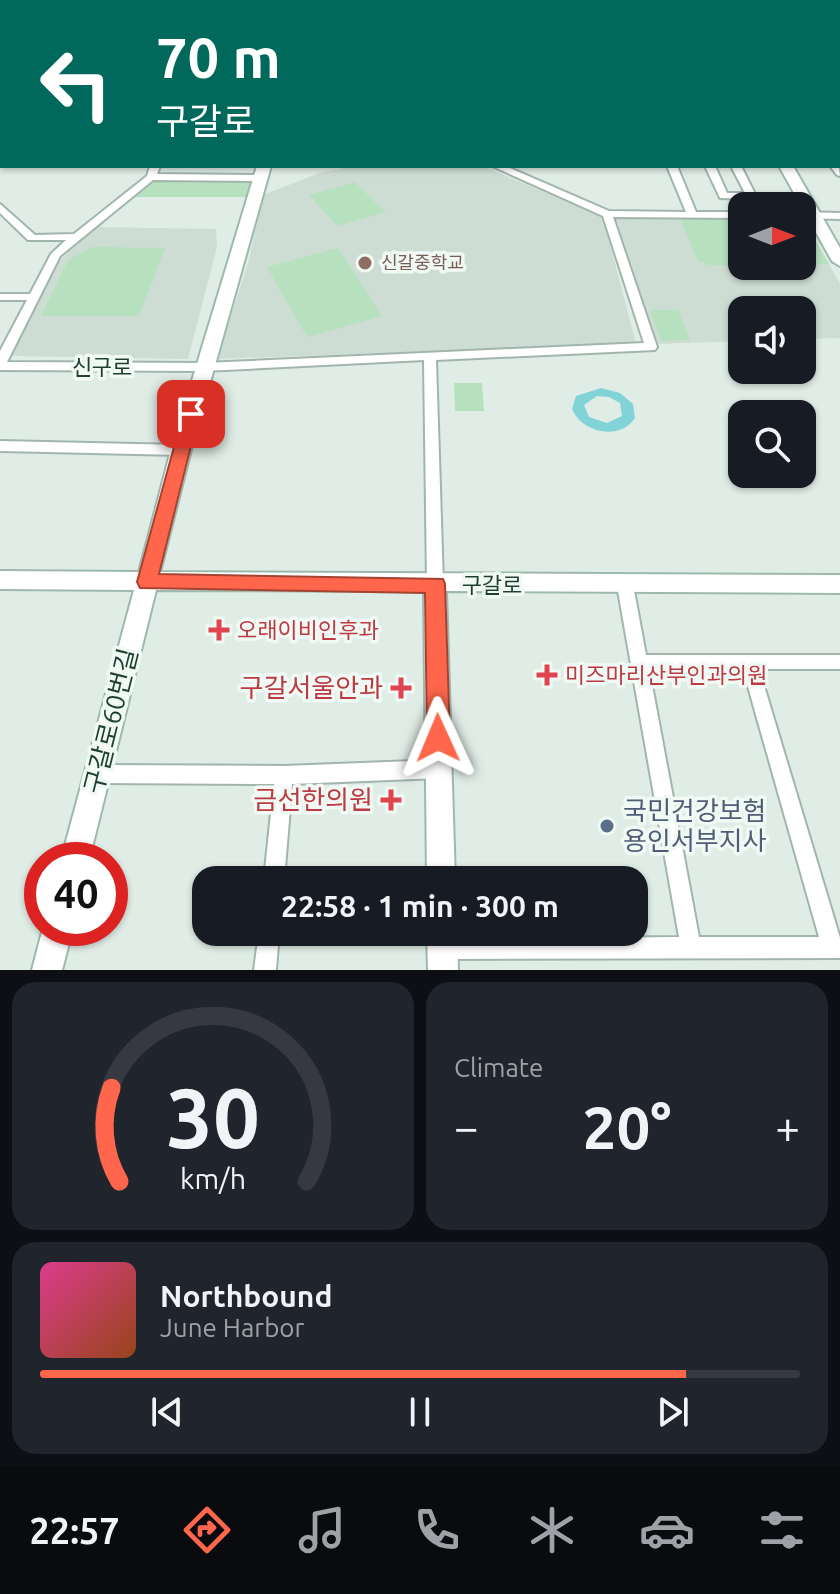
<!DOCTYPE html>
<meta charset="utf-8">
<style>
body{margin:0;font-family:Ubuntu,"Noto Sans KR",sans-serif;background:#20242c;color:#f1f3f6;height:100vh;display:flex;flex-direction:column;font-size:30px;white-space:nowrap}
*{box-sizing:border-box;margin:0}
p{font-size:26px;color:#9ea1a6}
.icon{flex:none;width:44px;height:44px;fill:none;stroke:currentColor;stroke-width:2;stroke-linecap:round;stroke-linejoin:round}
.map{position:relative;height:970px;overflow:hidden}
.sheet{display:flex;flex-direction:column;gap:12px;padding:12px;background:#0d0f14;flex:1}
.sheet>*{flex:none}
.hud{position:absolute;left:0px;top:0px;width:840px;height:168px;box-shadow:0 2px 6px #0004;background:#00695c;color:#fff;overflow:hidden}
.needle{width:52px;rotate:90deg}
.fabs{position:absolute;left:728px;top:192px;display:grid;gap:16px}
.fabs a{display:grid;place-items:center;width:88px;height:88px;border-radius:16px;background:#171b24;box-shadow:0 2px 6px #0004;font-size:40px}
.speed{position:absolute;left:24px;top:842px;display:flex;gap:16px;font-size:40px;font-weight:700;text-align:center}
.speed>*{display:grid;place-content:center;width:104px;height:104px;border-radius:50%;background:#171b24;box-shadow:0 2px 6px #0004;line-height:1}
.speed .limit{border:12px solid #d22;background:#fff;color:#111}
.pin{position:absolute;display:grid;place-items:center;width:68px;height:68px;color:#fff;margin:-34px;border-radius:16px;box-shadow:0 4px 12px #0006}
.me{position:absolute;width:88px;margin:-44px;rotate:359deg;stroke-linejoin:round;filter:drop-shadow(0 0 6px #0008)}
.turn{display:flex;align-items:center;gap:28px;height:168px;padding:0 24px;font-size:36px}
.turn .icon{width:104px;height:104px;stroke-width:2.5}
.turn b{display:block;font-size:56px;line-height:68px}
.big{font-size:60px;font-weight:700;line-height:1.1}
.sheet .card{flex:1;display:flex;flex-direction:column;justify-content:center;gap:12px;min-width:0;padding:0 28px;border-radius:24px;background:#20242c}
.sheet .dial{align-items:center;gap:0}
.dial svg{height:208px;overflow:visible;fill:none;stroke:#363941;stroke-width:7;stroke-linecap:round;text-anchor:middle}
.dial text{fill:#f1f3f6;stroke:none}
.song{display:flex;align-items:center;gap:24px}
.cover{width:96px;height:96px;border-radius:12px;background:linear-gradient(135deg,hsl(330 70% 55%),hsl(20 70% 35%))}
.played{height:8px;border-radius:4px;background:linear-gradient(90deg,#ff664c 85%,#363941 85%)}
.keys{display:flex;justify-content:space-around;direction:ltr}
.heat{display:flex;justify-content:space-between;align-items:center;font-size:44px;direction:ltr}
.sheet .tiles{flex:1;display:grid;gap:12px;grid-template-columns:1fr 1fr}
.card:last-child{grid-column:span 2}
.trip{position:absolute;left:192px;top:866px;width:456px;height:80px;border-radius:24px;background:#171b24;box-shadow:0 2px 6px #0004;font-weight:700;line-height:80px;text-align:center}
.tabs{display:flex;height:128px;justify-content:space-around;align-items:center;background:#090b0e;color:#9ea1a6}
.tabs .icon{width:56px;height:56px}
.tabs .active{color:#ff664c}
.tabs b{font-size:36px;color:#f1f3f6}
.map>svg:first-child{display:block}
.built{fill:#ceddd4}
.green{fill:#b6e0be}
.water{fill:#82d3d8;fill-rule:evenodd}
.lines{fill:none;stroke-linecap:round;stroke-linejoin:round}
.street-casing{stroke:#a2b5ad;stroke-width:4}
.secondary-casing{stroke:#9db9ad;stroke-width:4}
.primary-casing{stroke:#c0c9c6;stroke-width:4}
.highway-casing{stroke:#c0c9c6;stroke-width:4}
.street{fill:#fff;fill-rule:evenodd}
.secondary{fill:#fff;fill-rule:evenodd}
.primary{fill:#60a78d;fill-rule:evenodd}
.highway{fill:#286e58;fill-rule:evenodd}
.route{fill:#ff664c;stroke:#a64231;stroke-width:2}
.education-dot{fill:#8d6e63;stroke:#f1f9f4;stroke-width:3}
.health-dot{fill:#e0444e;stroke:#f1f9f4;stroke-width:3}
.service-dot{fill:#5c6f8a;stroke:#f1f9f4;stroke-width:3}
.labels{text-anchor:middle;stroke-width:7;stroke-linejoin:round;paint-order:stroke}
.far-education-label{font-size:18px;fill:#785e54;stroke:#f1f9f4;text-anchor:start}
.street-label{font-size:22px;fill:#1f3f33;stroke:#f1f9f4}
.health-label{font-size:22px;fill:#be3a42;stroke:#f1f9f4;text-anchor:start}
.near-health-label{font-size:26px;fill:#be3a42;stroke:#f1f9f4;text-anchor:end}
.near-street-label{font-size:26px;fill:#1f3f33;stroke:#f1f9f4}
.near-service-label{font-size:26px;fill:#4e5e75;stroke:#f1f9f4;text-anchor:start}
</style>
<div class="map">
<svg width="840" height="970" viewBox="0 0 840 970">
<rect width="100%" height="100%" fill="#e0ede6"/>
<path class="built" d="M339 166H483L603 217 636 344 217 359 249 260 263 195 322 172 342 169Z
M614 218H742V266H802L803 218 840 284V338L802 339V310H742V341L658 344Z
M96 227 216 229 217 247 188 359 11 356 58 262Z"/>
<path class="green" d="M254 178 249 197H133L153 179Z
M355 182 385 212 337 226 309 195Z
M742 218V266L709 265 698 261 680 219Z
M802 218H803L829 264 802 265Z
M92 247 165 248 139 316H41L68 260Z
M338 248 382 316 307 337 267 267Z
M650 310H678L690 340 661 341Z
M454 383H482L484 411H455Z"/>
<path class="water" d="M601 388 620 393 633 404 635 418C620 441 582 433 572 409L576 396ZM597 396 609 397 620 403 622 416 607 423 589 417 584 405Z"/>
<g class="lines">
<g class="street-casing">
<path id="street" d="M2 119V127L0 128V120Z
M838 150H840V156H838Z
M838 164 840 176 837 175 830 166H838Z
M150 166H160L157 174 260 175 265 178 260 181 153 180 60 256 7 362 204 363 644 343 603 216 492 166H505L609 211 686 212 667 166H677L696 212H742V218L613 217 657 347 655 350 436 360 443 584 440 588 435 590 430 588 427 584 424 360 204 371 0 370V351L27 300H0V294H30L51 254 66 240H28L0 213V204L35 235 74 234 147 176Z
M705 166H715L727 193H745L731 166H741L756 196 751 199 720 198Z
M802 212 840 213V219L802 218Z
M0 441 181 445 188 450 181 455 0 451Z
M625 579 630 581 633 585 646 655H840V669H759L840 938V958L442 959 435 956 432 949 435 942 442 939 679 937 617 585 620 581ZM649 669H743L819 937H699Z
M439 760 445 763 448 769 445 775 439 778 292 784 284 880H264L274 784 97 783 91 780 88 774 91 768 97 765 284 766Z
M259 932H279L276 970H254Z"/>
</g>
<g class="secondary-casing">
<path id="secondary" d="M690 0H700L701 2H691Z
M0 26H2V32H0Z
M257 166H271L191 450 160 572 840 575V593L446 591 455 880H427L424 591 156 590 89 860H61L134 590 0 589V571L139 572 171 450Z
M779 166H793L840 248V266L832 261Z
M43 928H73L62 970H32Z
M427 932H457L458 970H428Z"/>
</g>
<g class="primary-casing">
<path id="primary" d="M838 85H840V93H838Z
M0 87H2V95H0Z"/>
</g>
<g class="highway-casing">
<path id="highway" d="M0 10H2V18H0Z
M838 12 840 13V21L838 20Z"/>
</g>
<use href="#street" class="street"/>
<use href="#secondary" class="secondary"/>
<use href="#primary" class="primary"/>
<use href="#highway" class="highway"/>
</g>
<path class="route" d="M191 408 199 414 159 574 443 579 445 584 450 738 446 746 438 749 430 746 427 738 425 593 140 588 137 582 183 414Z"/>
<circle class="education-dot" cx="365" cy="263" r="8"/>
<g class="health-dot">
<path d="M215 618h8v8h8v8h-8v8h-8v-8h-8v-8h8z"/>
<path d="M543 663h8v8h8v8h-8v8h-8v-8h-8v-8h8z"/>
<path d="M397 676h8v8h8v8h-8v8h-8v-8h-8v-8h8z"/>
<path d="M387 788h8v8h8v8h-8v8h-8v-8h-8v-8h8z"/>
</g>
<circle class="service-dot" cx="607" cy="826" r="8"/>
<g class="labels">
<g class="far-education-label">
<text x="381" y="269">신갈중학교</text>
</g>
<g class="street-label">
<text x="102" y="375">신구로</text>
<text x="492" y="593">구갈로</text>
</g>
<g class="health-label">
<text x="237" y="638">오래이비인후과</text>
<text x="565" y="683">미즈마리산부인과의원</text>
</g>
<g class="near-health-label">
<text x="383" y="697">구갈서울안과</text>
<text x="373" y="809">금선한의원</text>
</g>
<g class="near-street-label">
<text transform="translate(111 721) rotate(-76)" y="9">구갈로60번길</text>
</g>
<g class="near-service-label">
<text x="623" y="820">국민건강보험<tspan x="623" dy="30">용인서부지사</tspan></text>
</g>
</g>
</svg>
<div class="fabs">
<a><svg class="needle" viewBox="-14 -14 28 28"><path d="M0-13l5 13h-10z" fill="#e53935"/><path d="M0 13l5-13h-10z" fill="#9ea1a6"/></svg></a>
<a><svg class="icon" aria-label="sound" viewBox="0 0 24 24"><path d="M4 9h4l5-4v14l-5-4H4zM17 9q2 3 0 6"/></svg></a>
<a><svg class="icon" aria-label="search" viewBox="0 0 24 24"><circle cx="10" cy="10" r="6"/><path d="M15 15l6 6"/></svg></a>
</div>
<div class="speed"><div class="limit">40</div></div>
<div class="pin" style="left:191px;top:414px;background:#d93025"><svg class="icon" aria-label="arrive" viewBox="0 0 24 24"><path d="M6 21V4h12l-3 4 3 4H6"/></svg></div>
<svg class="me" style="left:438px;top:738px" viewBox="-20 -20 40 40"><path d="M0-17L14 15 0 8-14 15z" fill="#ff664c" stroke="#fff" stroke-width="4"/></svg>
<div class="trip">22:58 · 1 min · 300 m</div>
<div class="hud">
<div class="turn"><svg class="icon" aria-label="left" viewBox="0 0 24 24"><path d="M17 20v-9H6M10 6l-5 5 5 5"/></svg><div><b>70 m</b>구갈로</div></div>
</div>
</div>
<section class="sheet">
<div class="tiles">
<div class="card dial"><svg viewBox="0 0 100 80">
<path d="M14 69A42 42 0 1 1 86 69"/>
<path d="M14 69A42 42 0 0 1 11 33" stroke="#ff664c"/>
<text x="50" y="56" font-size="32" font-weight="700">30</text>
<text x="50" y="72" font-size="11">km/h</text>
</svg></div>
<div class="card"><p>Climate</p>
<div class="heat"><a>−</a><b class="big">20°</b><a>+</a></div>
</div>
<div class="card">
<div class="song"><i class="cover"></i><div><b>Northbound</b><p>June Harbor</p></div></div>
<div class="played"></div>
<div class="keys"><svg class="icon" aria-label="previous" viewBox="0 0 24 24"><path d="M18 5L8 12l10 7zM5 5v14"/></svg><svg class="icon" aria-label="pause" viewBox="0 0 24 24"><path d="M8 5v14M16 5v14"/></svg><svg class="icon" aria-label="next" viewBox="0 0 24 24"><path d="M6 5l10 7-10 7zM19 5v14"/></svg></div>
</div>
</div>
</section>
<nav class="tabs">
<b>22:57</b>
<svg class="icon active" aria-label="directions" viewBox="0 0 24 24"><path d="M12 3l9 9-9 9-9-9zM9 14v-3h6M13 9l2 2-2 2"/></svg>
<svg class="icon" aria-label="music" viewBox="0 0 24 24"><path d="M9 18V5l10-2v13"/><circle cx="6" cy="18" r="3"/><circle cx="16" cy="16" r="3"/></svg>
<svg class="icon" aria-label="phone" viewBox="0 0 24 24"><path d="M5 4h4l2 5-3 2q2 4 5 5l2-3 5 2v4C11 20 4 13 5 4z"/></svg>
<svg class="icon" aria-label="climate" viewBox="0 0 24 24"><path d="M12 3v18M4 7l16 10M4 17L20 7"/></svg>
<svg class="icon" aria-label="car" viewBox="0 0 24 24"><path d="M5 17H2v-5l4-1 3-4h7l3 4 3 1v5h-3M9 17h6M6 11h13"/><circle cx="7" cy="17" r="2"/><circle cx="17" cy="17" r="2"/></svg>
<svg class="icon" aria-label="filters" viewBox="0 0 24 24"><path d="M4 7h16M4 17h16"/><circle cx="9" cy="7" r="2"/><circle cx="15" cy="17" r="2"/></svg>
</nav>
